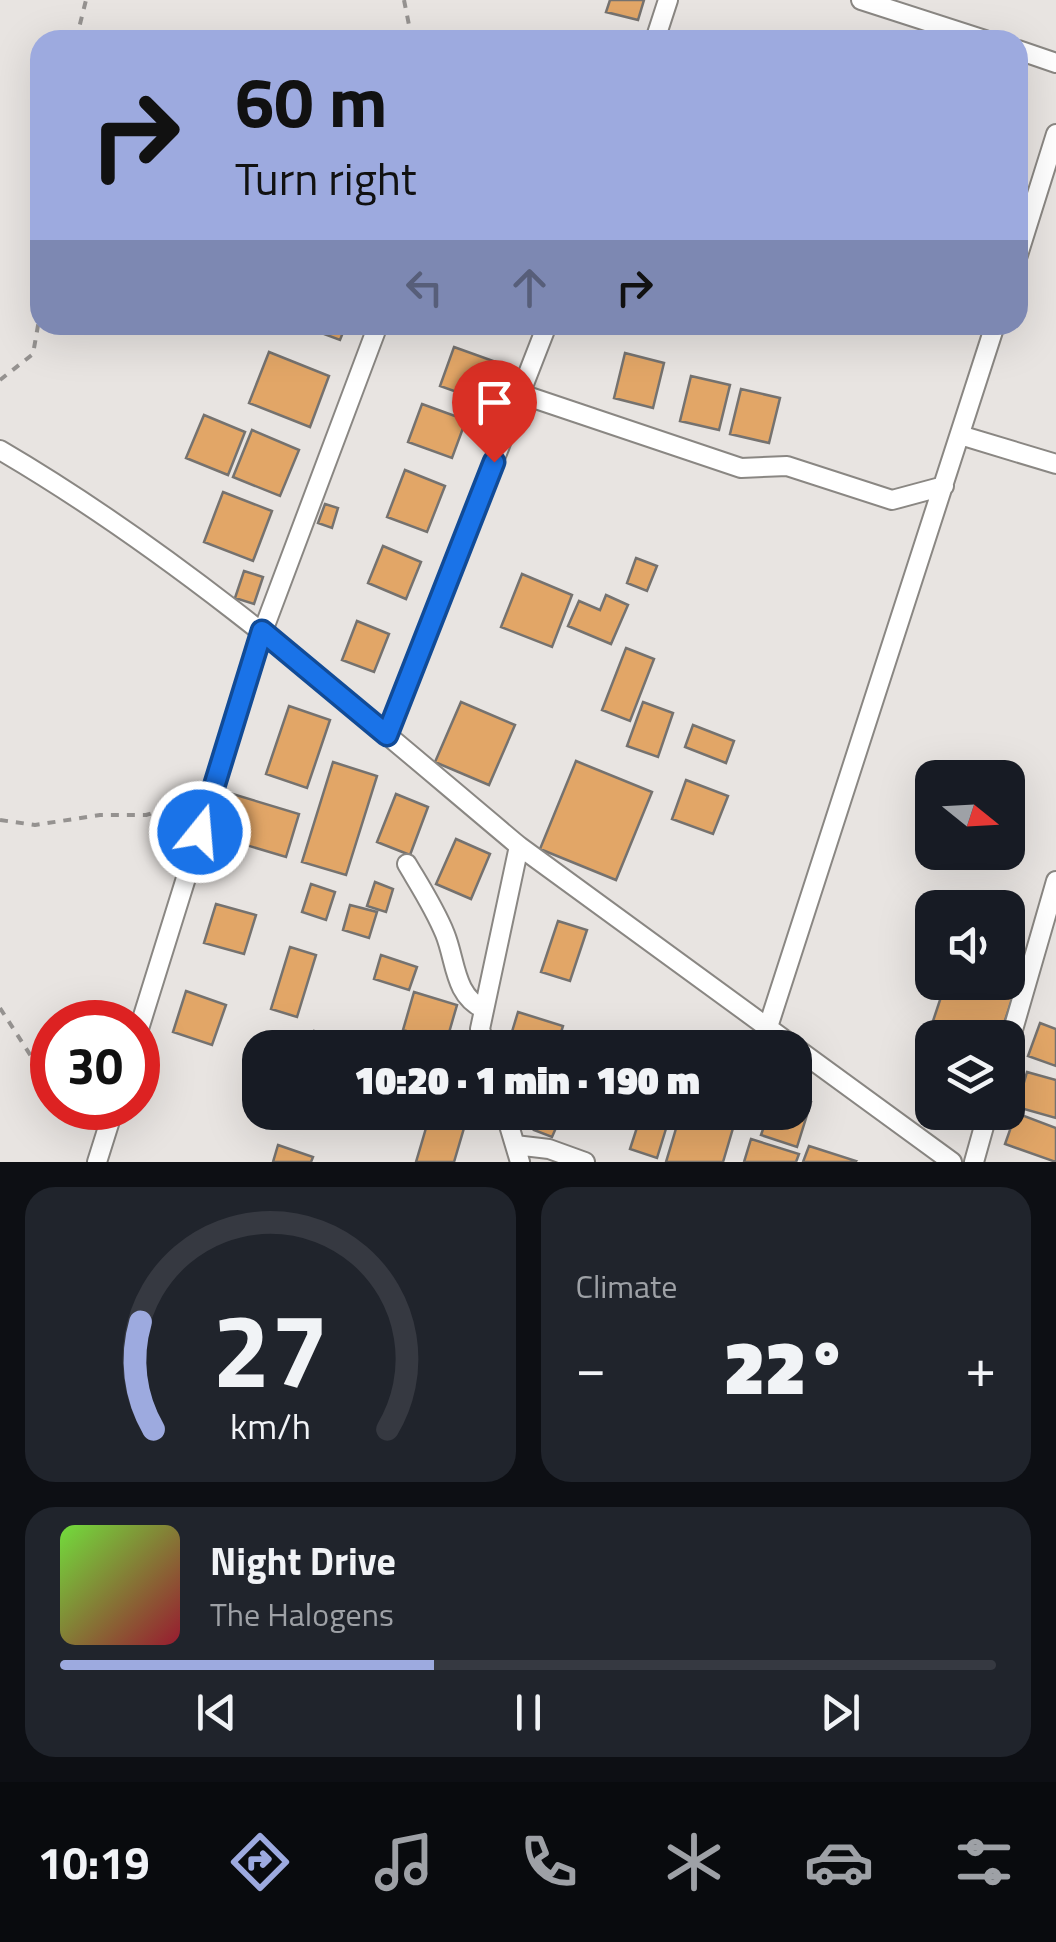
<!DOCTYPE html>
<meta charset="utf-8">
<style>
body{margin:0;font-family:"Titillium Web",sans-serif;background:#20242c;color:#f1f3f6;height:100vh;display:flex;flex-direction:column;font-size:38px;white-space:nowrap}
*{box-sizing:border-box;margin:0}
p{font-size:32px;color:#9ea1a6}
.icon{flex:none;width:55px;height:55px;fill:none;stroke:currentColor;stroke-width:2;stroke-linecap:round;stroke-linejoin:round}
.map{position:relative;height:1162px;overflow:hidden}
.panel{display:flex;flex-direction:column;gap:25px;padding:25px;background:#0d0f14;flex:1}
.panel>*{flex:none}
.hud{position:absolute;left:30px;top:30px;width:998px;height:305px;border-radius:30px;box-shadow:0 10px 40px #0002;background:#9daadf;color:#111;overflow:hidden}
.needle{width:65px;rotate:108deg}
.tools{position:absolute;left:915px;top:760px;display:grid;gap:20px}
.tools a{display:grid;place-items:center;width:110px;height:110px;border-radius:20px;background:#171b24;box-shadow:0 10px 40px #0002;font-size:50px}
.speed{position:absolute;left:30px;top:1000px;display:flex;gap:20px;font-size:50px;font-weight:700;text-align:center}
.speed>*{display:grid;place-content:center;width:130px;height:130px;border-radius:50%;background:#171b24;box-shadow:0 10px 40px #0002;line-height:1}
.speed .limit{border:15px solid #d22;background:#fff;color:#111}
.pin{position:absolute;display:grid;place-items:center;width:85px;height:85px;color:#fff;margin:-102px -42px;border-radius:50% 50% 50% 0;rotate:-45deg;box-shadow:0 0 10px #0007}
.pin .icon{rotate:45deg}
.me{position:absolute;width:110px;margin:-55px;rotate:17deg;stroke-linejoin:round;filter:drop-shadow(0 0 8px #0008)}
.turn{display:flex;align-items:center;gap:35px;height:210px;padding:0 40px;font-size:45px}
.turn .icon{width:130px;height:130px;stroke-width:2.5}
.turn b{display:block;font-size:70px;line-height:85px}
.lanes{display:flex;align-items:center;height:95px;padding:0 40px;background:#0003;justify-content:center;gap:50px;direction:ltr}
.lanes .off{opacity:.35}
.big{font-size:75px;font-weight:800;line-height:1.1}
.panel .tile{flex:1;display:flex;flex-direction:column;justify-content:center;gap:15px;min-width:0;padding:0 35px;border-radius:30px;background:#20242c}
.panel .dial{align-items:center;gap:0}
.dial svg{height:260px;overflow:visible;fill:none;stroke:#363941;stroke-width:7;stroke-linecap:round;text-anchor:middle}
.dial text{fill:#f1f3f6;stroke:none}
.song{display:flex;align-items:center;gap:30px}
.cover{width:120px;height:120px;border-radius:15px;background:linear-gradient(135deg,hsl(100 70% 55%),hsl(350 70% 35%))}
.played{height:10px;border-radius:5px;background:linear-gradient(90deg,#9daadf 40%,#363941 40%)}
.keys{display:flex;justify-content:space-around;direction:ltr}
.heat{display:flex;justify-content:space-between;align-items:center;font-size:55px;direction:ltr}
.panel .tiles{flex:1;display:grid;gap:25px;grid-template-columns:1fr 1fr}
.tile:last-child{grid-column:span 2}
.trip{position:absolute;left:242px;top:1030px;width:570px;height:100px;border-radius:30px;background:#171b24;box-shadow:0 10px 40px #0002;font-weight:800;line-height:100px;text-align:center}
.dock{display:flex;height:160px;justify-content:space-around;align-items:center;background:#090b0e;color:#9ea1a6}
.dock .icon{width:70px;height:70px}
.dock .active{color:#9daadf}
.dock b{font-size:45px;color:#f1f3f6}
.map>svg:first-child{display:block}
.building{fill:#e2a667;stroke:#75726f;stroke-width:2.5}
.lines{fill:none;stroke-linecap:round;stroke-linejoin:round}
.street-casing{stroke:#8a8783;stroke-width:22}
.path{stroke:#959290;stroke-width:4;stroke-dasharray:8 8;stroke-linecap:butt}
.street{stroke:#fff;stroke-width:18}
.route-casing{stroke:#114b97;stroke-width:25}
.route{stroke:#1a73e8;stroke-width:18}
</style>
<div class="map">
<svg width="1056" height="1162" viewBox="0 0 1056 1162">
<rect width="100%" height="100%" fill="#e8e4e1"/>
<path class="building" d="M610 0H644L638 20 606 12Z
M300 325H346L340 340Z
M454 347 496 362 482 401 440 386Z
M269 352 329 376 310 427 249 403Z
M625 353 664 363 653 408 614 398Z
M691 376 730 385 719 430 680 421Z
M741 389 780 398 769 443 730 434Z
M422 404 466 420 452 458 408 442Z
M204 415 245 432 228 475 186 458Z
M252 430 299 450 280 496 233 477Z
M405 470 445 486 427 532 387 517Z
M223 492 272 511 253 561 204 542Z
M325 504 338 508 332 528 318 523Z
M383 546 421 562 406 599 368 583Z
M636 558 657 566 647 591 627 583Z
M244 571 263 577 254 604 235 598Z
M522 574 572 595 552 647 501 627Z
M606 595 628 605 611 644 568 626 579 601 600 610Z
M357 621 389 634 374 672 342 660Z
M626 648 654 659 630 721 602 710Z
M461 702 515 725 489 785 435 762Z
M643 702 673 713 658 757 627 746Z
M289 706 330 720 307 788 266 774Z
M693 725 734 741 726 763 685 747Z
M576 761 652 792 616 880 540 849Z
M333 762 377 776 346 875 302 862Z
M686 780 728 796 713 834 672 819Z
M226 792 299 814 286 857 213 835Z
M396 794 428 807 410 855 377 842Z
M456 839 490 854 471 899 436 884Z
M375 882 393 889 386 912 367 906Z
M311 884 335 892 326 920 302 912Z
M216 904 256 915 244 954 204 943Z
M350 905 377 912 369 938 343 930Z
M558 921 587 930 570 981 541 972Z
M1008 946 1023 951 1013 981 1008 979Z
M290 947 316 955 297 1017 271 1009Z
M381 955 417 967 409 990 374 979Z
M946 982H990L1015 991 999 1038H943L929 1033Z
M186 991 226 1005 212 1045 173 1032Z
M414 992 457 1005 446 1043 403 1030Z
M518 1012 563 1026 556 1048H507Z
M1040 1023 1056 1029V1066L1028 1056Z
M314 1031 340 1039 338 1048H309Z
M365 1032 420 1048H361Z
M1027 1072 1056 1080V1118L1017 1107Z
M795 1096 811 1102 797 1147 761 1135 769 1112H795Z
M642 1112 669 1119 657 1158 630 1149Z
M681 1112H719L736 1118 723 1162H666Z
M1016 1113 1056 1128V1162L1005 1144Z
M541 1114 559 1121 552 1137 534 1130Z
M429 1118 464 1128 454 1162H416Z
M751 1139 799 1154 796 1162H744Z
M278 1145 313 1157 311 1162H273Z
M809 1146 856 1161 855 1162H803Z"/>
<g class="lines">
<g class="street-casing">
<path id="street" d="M861 0 985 40
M655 40 668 0
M1018 50 1056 63
M1018 255 1056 134
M521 394 741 468 787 466 892 500 944 486
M960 435 1056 464
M0 450C188 560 352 706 519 846L480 1029 486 1048
M387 735 547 325
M519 846 952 1162
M407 864C420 886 435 909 445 934 456 961 454 996 484 1009
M768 1027 995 325
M138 1032 263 631 378 325
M1008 1047 1056 881
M505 1112 520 1162
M515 1145 549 1149 585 1162
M97 1162 114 1108
M974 1162 988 1112"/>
</g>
<path class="path" d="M404 0 412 40
M76 40 86 0
M40 238V245
M0 380 33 354 40 314
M0 820 35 825 100 815H146L187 803
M0 1008 40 1070"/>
<use href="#street" class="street"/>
</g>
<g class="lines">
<g class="route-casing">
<path id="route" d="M200 832 262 631 387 735 494 462"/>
</g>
<use href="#route" class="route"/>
</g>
</svg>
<div class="tools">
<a><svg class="needle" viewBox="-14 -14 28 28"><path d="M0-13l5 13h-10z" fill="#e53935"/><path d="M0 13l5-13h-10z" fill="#9ea1a6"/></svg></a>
<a><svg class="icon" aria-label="sound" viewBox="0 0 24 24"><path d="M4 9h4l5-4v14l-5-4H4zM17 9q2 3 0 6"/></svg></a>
<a><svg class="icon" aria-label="layers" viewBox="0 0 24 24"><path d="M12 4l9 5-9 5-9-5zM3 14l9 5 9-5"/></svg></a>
</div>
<div class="speed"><div class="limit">30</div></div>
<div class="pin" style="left:494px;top:462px;background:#d93025"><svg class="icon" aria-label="arrive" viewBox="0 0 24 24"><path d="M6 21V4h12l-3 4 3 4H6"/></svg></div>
<svg class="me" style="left:200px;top:832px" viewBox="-20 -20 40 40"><circle r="17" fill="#1a73e8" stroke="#fff" stroke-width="3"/><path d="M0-11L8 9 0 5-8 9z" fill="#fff"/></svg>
<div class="trip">10:20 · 1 min · 190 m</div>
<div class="hud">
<div class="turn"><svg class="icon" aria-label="right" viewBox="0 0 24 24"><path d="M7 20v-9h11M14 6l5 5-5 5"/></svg><div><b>60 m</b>Turn right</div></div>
<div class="lanes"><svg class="icon off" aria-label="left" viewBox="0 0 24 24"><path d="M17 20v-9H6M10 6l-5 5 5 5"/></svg><svg class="icon off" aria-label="ahead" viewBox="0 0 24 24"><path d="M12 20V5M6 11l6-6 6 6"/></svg><svg class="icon" aria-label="right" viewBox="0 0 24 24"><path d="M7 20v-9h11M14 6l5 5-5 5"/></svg></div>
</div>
</div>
<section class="panel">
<div class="tiles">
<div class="tile dial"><svg viewBox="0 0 100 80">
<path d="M14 69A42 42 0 1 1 86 69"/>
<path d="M14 69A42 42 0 0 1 10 36" stroke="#9daadf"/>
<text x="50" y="56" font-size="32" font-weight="700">27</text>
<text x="50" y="72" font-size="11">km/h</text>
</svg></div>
<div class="tile"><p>Climate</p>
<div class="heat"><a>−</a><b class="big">22°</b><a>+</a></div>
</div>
<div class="tile">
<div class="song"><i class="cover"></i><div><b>Night Drive</b><p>The Halogens</p></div></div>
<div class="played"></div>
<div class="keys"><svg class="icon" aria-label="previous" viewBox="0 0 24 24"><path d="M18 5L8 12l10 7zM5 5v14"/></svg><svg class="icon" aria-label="pause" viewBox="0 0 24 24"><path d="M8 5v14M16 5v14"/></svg><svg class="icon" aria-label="next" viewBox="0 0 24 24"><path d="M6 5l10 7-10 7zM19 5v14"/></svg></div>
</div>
</div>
</section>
<nav class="dock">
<b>10:19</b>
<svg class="icon active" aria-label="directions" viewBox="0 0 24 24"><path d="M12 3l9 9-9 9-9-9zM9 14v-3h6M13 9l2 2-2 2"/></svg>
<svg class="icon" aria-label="music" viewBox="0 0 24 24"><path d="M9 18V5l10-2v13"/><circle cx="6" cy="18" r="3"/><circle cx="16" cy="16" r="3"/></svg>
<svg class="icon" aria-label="phone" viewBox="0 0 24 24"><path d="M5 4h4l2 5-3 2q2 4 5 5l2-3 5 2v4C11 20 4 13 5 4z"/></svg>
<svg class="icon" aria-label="climate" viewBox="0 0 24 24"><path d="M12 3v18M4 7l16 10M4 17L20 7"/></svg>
<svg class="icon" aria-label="car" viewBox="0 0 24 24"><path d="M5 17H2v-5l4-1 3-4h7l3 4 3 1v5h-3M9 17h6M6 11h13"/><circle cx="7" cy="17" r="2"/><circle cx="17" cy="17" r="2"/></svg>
<svg class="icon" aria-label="filters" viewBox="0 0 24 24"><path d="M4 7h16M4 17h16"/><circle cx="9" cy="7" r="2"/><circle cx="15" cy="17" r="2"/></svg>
</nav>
